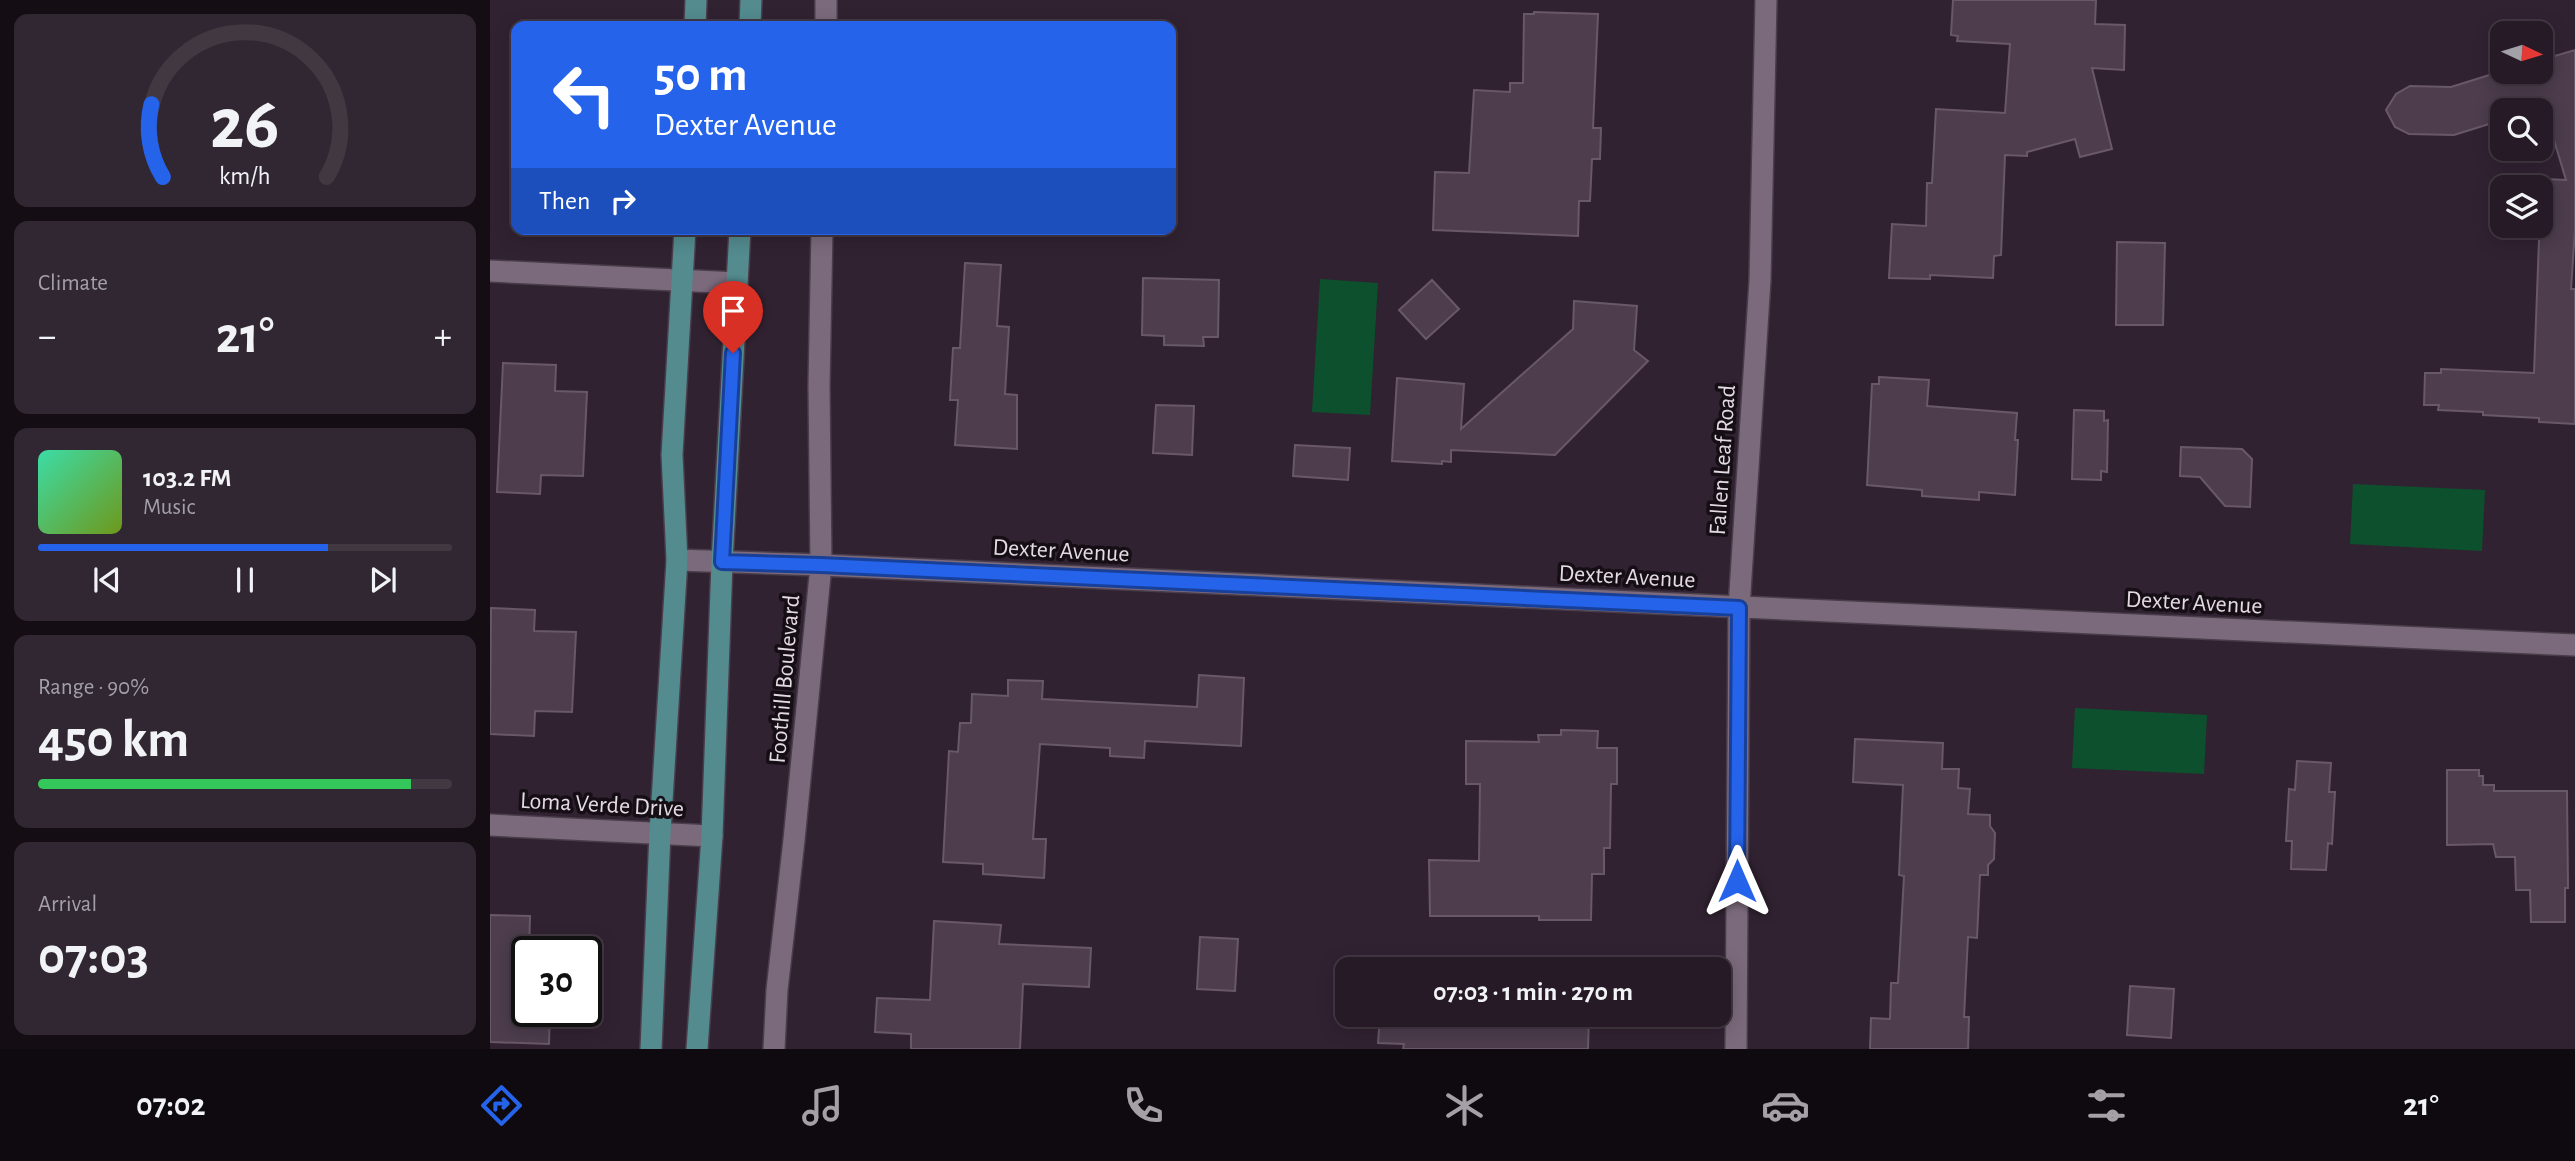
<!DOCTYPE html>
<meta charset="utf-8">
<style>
body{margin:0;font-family:"Alegreya Sans",sans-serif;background:#312732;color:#f1f3f6;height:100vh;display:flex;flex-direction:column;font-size:26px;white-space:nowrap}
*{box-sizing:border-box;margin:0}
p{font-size:23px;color:#a3a1a7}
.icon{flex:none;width:38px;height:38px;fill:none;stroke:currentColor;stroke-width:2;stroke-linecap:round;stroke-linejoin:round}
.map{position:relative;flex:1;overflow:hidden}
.panel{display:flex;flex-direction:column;gap:14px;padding:14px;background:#140e14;width:490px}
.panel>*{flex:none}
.top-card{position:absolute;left:21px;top:21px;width:665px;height:214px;border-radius:14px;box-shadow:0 4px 18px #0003,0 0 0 2px #423842;background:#2563eb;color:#fff;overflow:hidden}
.needle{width:46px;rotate:94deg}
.controls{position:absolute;left:2000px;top:21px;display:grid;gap:14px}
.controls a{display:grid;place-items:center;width:63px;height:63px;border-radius:14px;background:#251a25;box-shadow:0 4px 18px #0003,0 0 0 2px #423842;font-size:35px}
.speed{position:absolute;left:21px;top:936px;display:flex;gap:14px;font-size:35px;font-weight:700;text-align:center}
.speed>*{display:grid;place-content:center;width:91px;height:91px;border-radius:50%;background:#251a25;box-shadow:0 4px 18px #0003,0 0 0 2px #423842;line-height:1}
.speed .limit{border:4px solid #111;border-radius:10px;background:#fff;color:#111}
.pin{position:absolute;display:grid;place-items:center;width:60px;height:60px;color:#fff;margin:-72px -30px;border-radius:50% 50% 50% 0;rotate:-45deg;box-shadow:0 0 7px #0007}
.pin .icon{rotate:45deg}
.me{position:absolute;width:77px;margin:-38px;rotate:0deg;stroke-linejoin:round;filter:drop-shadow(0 0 5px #0008)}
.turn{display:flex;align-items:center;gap:24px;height:147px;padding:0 28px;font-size:32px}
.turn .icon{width:91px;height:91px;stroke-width:2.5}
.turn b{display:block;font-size:49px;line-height:60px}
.then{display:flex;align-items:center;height:66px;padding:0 28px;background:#0003;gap:14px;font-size:26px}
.big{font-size:52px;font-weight:700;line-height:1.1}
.panel .tile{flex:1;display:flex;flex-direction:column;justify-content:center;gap:10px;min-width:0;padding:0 24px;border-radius:14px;background:#312732}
.panel .dial{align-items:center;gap:0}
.dial svg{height:182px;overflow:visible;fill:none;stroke:#423842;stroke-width:7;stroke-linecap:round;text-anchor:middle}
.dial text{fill:#f1f3f6;stroke:none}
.song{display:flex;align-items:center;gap:21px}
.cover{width:84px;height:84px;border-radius:10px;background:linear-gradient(135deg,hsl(160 70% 55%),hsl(80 70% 35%))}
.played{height:7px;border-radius:4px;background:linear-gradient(90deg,#2563eb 70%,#423842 70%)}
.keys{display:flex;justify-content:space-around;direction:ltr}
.heat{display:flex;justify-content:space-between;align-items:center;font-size:38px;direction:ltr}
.charge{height:10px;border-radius:5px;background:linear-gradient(90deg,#34c759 90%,#423842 0)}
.trip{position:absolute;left:845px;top:957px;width:396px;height:70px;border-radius:14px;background:#251a25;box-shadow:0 4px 18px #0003,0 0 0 2px #423842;font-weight:700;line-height:70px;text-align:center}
.dock{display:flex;height:112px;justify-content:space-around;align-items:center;background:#0f0a0f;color:#a3a1a7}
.dock .icon{width:49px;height:49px}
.dock .active{color:#2563eb}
.dock b{font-size:32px;color:#f1f3f6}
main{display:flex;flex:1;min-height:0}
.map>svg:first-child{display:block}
.green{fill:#0d502d}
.building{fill:#4d3d4d;stroke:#685869;stroke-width:2}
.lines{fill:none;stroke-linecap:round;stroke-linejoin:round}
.street-casing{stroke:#493d4a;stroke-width:24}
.primary-casing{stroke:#493d4a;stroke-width:24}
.street{stroke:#7b6a7c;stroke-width:21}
.primary{stroke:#538b8f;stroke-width:21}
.route-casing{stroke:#184099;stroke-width:18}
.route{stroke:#2563eb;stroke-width:12}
.labels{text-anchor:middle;stroke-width:7;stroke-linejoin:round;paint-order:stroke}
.street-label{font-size:24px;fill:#e4dae4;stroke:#150e15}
</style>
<main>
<section class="panel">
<div class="tile dial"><svg viewBox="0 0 100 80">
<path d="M14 69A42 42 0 1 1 86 69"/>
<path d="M14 69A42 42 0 0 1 9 37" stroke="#2563eb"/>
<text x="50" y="56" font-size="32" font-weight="700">26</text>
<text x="50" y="72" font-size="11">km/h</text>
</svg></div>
<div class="tile"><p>Climate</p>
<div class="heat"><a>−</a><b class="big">21°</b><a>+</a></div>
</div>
<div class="tile">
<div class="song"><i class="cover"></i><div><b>103.2 FM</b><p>Music</p></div></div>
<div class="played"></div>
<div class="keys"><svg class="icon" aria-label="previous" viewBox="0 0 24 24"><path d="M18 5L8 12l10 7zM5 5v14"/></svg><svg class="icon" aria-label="pause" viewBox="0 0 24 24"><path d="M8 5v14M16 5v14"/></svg><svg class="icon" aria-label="next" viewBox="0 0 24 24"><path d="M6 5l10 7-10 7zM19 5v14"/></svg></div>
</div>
<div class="tile"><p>Range · 90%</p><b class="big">450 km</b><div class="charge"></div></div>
<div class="tile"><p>Arrival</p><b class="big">07:03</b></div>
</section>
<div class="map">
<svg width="2085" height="1049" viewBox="0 0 2085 1049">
<rect width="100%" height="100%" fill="#312231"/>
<path class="green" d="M830 279 888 283 880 415 822 412Z
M1863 484 1995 490 1992 551 1860 544Z
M1585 708 1717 715 1714 774 1582 768Z"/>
<path class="building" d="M1463 0H1606L1605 24 1635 25 1634 70 1602 68 1622 149 1590 157 1585 139 1537 152V156L1515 155 1511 255 1504 256 1503 278 1440 275V279L1399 278 1402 224 1436 226 1437 183H1442L1446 109 1515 113 1520 44 1467 41 1468 36 1461 35Z
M1044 12 1108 14 1103 128H1111L1110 159H1102L1100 201H1089L1088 236 943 230 945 172 979 173 984 90 1020 92V83H1033L1034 14H1044Z
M2085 50V229L2081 289H2085V424L2049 422V418L1993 415V412L1948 410 1949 405H1934L1935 373H1951V369L2044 373 2051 187H2012V209H2005L2007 177 2076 180 2054 107 2044 110H2012V120L1964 135 1919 134 1905 127 1896 110 1906 94 1920 86 1961 87 2012 71 2051 72V60Z
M1627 242 1675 243 1673 325H1626Z
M475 263 511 265 507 326 519 327 515 394 527 395V449L465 445 468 400H460L463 348H470Z
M653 278 729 280 728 337H713L714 346 674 345V336L652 335Z
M942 280 969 309 936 339 909 310Z
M1084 301 1147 306 1144 350 1158 361 1065 455 961 450V462L952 461V464L902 461 907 378 974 384 971 429 1083 329Z
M13 363 66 365 65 391 97 392 93 476 51 475 50 494 7 492Z
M1389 377 1439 380 1437 406 1527 413 1525 440H1528L1525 495 1489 492V500L1432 496V490L1377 485 1382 384H1389Z
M666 405 704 406 702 455 663 453Z
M1584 410 1614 411V421L1618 420 1617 472 1611 471V480L1582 479Z
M805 445 860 448 858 480 803 476Z
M1691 447 1752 449 1762 459 1760 507 1735 506 1710 477 1690 476Z
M1 608 45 610 44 631 86 632 82 712 45 711 44 736 0 734Z
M709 675 754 678 751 746 655 741 654 758 620 756V748L550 744 543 839H556L554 878 493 874V864L453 862 459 751 468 752 470 723H481L482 694 518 696V680L553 681 552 699 707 707Z
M1071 730 1108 731 1107 748H1127V784H1121L1120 848H1114V874H1102L1101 920H1049V916H940L939 860 989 861 990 784H976V741L1049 742 1048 735H1071Z
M1365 739 1453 743 1452 769H1469L1468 788 1480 789 1478 814 1500 815V826L1505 833 1504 859 1498 865V875H1490L1487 938 1478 937 1474 1017H1479L1478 1049H1380L1381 1018 1400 1019 1401 983H1408L1414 876 1409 875 1413 785 1363 782Z
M1807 761 1841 763 1839 792H1845L1842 844 1838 843 1836 870 1801 869 1802 841H1796L1799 789 1805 790Z
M1957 770H1989V776H1993V785H2004V791H2077L2078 888H2075V922H2041L2040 890H2026L2025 857H2006L2003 844 1957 845Z
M0 915 40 916 39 952H37V1012H60L59 1044 0 1042Z
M444 921 511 925 509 944 601 948 599 987 533 984 530 1049H421V1034L385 1032 387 998 440 1000Z
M710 937 748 939 745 991 707 989Z
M1640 986 1684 989 1681 1038 1637 1035Z
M890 1015H1099L1098 1049H913L914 1044 888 1043Z"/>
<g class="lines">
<g class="street-casing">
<path id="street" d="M336 26V0
M0 271 247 283
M187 560 331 565 2085 645
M0 825 222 836
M284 1049 287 990 304 840 331 565 329 386 332 229
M1246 1049 1249 608 1270 280 1276 0"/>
</g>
<g class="primary-casing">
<path id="primary" d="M205 26 206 0
M260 26 261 0
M161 1049 170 833 187 560 182 455 195 229
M207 1049 222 836 232 562 250 229"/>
</g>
<use href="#street" class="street"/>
<use href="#primary" class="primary"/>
</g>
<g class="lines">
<g class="route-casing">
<path id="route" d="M243 353 232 562 331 565 1249 608 1247 881"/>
</g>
<use href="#route" class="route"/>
</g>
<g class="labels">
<g class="street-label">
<text transform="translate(1232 460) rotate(-86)" y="8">Fallen Leaf Road</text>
<text transform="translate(571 550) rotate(3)" y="8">Dexter Avenue</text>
<text transform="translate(1137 576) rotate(3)" y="8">Dexter Avenue</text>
<text transform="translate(1704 602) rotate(3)" y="8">Dexter Avenue</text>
<text transform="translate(294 679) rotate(-85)" y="8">Foothill Boulevard</text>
<text transform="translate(112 804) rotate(3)" y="8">Loma Verde Drive</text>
</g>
</g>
</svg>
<div class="controls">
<a><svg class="needle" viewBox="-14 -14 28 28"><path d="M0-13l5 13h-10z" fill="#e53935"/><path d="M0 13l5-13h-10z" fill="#a3a1a7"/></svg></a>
<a><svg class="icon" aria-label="search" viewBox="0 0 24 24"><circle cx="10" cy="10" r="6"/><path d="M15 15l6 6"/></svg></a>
<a><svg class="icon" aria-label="layers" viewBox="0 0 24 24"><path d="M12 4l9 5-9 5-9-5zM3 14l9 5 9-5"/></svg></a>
</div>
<div class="speed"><div class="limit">30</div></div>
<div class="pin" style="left:243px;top:353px;background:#d93025"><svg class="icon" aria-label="arrive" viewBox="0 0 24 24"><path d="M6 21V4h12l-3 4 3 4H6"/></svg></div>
<svg class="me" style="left:1247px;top:881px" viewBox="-20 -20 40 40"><path d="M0-17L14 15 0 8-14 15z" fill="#2563eb" stroke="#fff" stroke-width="4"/></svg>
<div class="trip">07:03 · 1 min · 270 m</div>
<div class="top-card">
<div class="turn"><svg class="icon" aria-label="left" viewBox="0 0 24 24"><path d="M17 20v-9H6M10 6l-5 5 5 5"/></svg><div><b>50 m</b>Dexter Avenue</div></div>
<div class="then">Then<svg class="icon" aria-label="right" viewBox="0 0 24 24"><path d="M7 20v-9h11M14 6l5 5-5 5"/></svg></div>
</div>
</div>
</main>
<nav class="dock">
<b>07:02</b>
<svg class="icon active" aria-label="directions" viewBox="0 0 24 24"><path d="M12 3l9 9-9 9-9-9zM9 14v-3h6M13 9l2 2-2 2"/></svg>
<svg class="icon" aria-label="music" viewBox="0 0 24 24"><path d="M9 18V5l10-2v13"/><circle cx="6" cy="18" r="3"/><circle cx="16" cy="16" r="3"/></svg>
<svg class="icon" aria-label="phone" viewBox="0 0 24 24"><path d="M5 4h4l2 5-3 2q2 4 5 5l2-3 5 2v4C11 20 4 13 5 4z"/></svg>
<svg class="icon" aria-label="climate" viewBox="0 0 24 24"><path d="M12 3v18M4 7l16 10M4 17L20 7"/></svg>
<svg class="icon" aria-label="car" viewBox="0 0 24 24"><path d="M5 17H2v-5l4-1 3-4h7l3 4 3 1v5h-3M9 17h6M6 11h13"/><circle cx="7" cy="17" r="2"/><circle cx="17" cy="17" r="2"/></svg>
<svg class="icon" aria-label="filters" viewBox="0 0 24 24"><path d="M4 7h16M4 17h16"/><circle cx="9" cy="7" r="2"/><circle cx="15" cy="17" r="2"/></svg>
<b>21°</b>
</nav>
